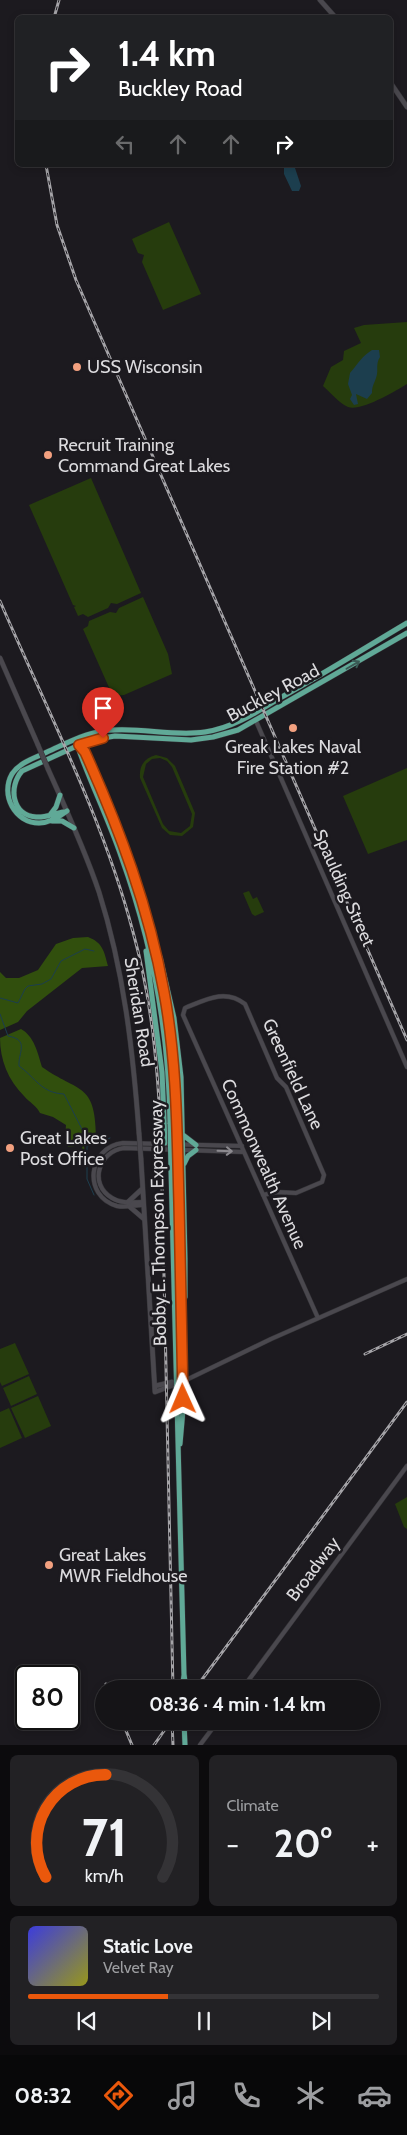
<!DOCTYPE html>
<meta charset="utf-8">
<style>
body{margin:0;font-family:Cabin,sans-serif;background:#222124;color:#f1f3f6;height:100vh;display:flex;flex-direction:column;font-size:19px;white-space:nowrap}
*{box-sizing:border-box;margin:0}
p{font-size:16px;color:#9d9ea1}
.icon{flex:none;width:28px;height:28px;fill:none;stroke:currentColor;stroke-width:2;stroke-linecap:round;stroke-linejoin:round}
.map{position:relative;height:1745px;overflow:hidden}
.drawer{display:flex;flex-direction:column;gap:10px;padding:10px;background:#0c0b0d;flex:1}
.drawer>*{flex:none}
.guide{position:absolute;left:15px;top:15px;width:378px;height:152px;border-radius:8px;box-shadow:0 2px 8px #0003,0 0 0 1px #343336;background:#202124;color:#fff;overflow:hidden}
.speed{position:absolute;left:15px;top:1665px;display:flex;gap:10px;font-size:25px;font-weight:700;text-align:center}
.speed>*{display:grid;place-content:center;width:65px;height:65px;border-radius:50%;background:#151417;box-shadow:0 2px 8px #0003,0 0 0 1px #343336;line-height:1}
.speed .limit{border:2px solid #111;border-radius:8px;background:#fff;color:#111}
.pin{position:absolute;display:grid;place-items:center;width:42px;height:42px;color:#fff;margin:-51px -21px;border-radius:50% 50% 50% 0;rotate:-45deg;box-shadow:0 0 5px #0007}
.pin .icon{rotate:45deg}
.me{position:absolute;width:55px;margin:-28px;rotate:359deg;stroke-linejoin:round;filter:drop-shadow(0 0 4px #0008)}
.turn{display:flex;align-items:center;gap:18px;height:105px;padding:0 20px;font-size:22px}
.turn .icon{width:65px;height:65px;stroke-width:2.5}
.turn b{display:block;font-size:35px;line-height:42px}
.lanes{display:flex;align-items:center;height:48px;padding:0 20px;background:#0003;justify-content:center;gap:25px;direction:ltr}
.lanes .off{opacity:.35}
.big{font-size:38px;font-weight:800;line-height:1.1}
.drawer .card{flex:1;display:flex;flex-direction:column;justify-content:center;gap:8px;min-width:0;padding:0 18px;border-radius:8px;background:#222124}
.drawer .dial{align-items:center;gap:0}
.dial svg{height:130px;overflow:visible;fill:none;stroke:#343336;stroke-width:7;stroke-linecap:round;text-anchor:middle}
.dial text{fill:#f1f3f6;stroke:none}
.song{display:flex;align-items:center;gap:15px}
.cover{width:60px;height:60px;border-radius:8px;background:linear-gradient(135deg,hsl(240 70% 55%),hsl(60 70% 35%))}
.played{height:5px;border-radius:2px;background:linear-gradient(90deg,#ea580c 40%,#343336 40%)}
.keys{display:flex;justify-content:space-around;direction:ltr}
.heat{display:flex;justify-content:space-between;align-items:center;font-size:28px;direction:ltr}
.drawer .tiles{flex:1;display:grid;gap:10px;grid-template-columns:1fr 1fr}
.card:last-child{grid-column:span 2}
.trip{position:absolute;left:95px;top:1680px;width:285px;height:50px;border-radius:25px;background:#151417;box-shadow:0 2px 8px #0003,0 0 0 1px #343336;font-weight:800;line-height:50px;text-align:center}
.tabs{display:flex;height:80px;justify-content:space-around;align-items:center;background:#080809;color:#9d9ea1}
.tabs .icon{width:35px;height:35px}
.tabs .selected{color:#ea580c}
.tabs b{font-size:22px;color:#f1f3f6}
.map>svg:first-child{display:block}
.green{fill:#263c0d;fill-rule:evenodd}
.forest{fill:#314f0d}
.water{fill:#1c3e4e}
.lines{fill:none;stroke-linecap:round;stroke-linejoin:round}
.stream{stroke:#1c3e4e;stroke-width:1}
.tertiary-casing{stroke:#353438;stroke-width:5}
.secondary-casing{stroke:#353438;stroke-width:5.5}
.trunk-casing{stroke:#353438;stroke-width:6}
.tertiary{stroke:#4a484e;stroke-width:4}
.secondary{stroke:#4a484e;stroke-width:4.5}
.trunk{stroke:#60a997;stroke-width:5}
.rail-casing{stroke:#a5a4a8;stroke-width:3}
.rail{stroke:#1c1a1f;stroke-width:1;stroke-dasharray:4;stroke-linecap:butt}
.secondary-bridge-casing{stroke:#353438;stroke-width:5.5;stroke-linecap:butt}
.trunk-bridge-casing{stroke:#353438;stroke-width:6;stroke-linecap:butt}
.secondary-bridge{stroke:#4a484e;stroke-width:4.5}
.trunk-bridge{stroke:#60a997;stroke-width:5}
.oneway{stroke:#3b5a55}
.oneway2{stroke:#8c8a8f}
.route-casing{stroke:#983908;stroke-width:12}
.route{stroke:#ea580c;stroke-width:9}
.poi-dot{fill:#f2a07f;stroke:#1c1a1f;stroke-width:2}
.labels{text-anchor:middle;stroke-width:5;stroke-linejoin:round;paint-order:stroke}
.poi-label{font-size:18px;fill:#dcdbde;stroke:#1c1a1f;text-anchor:start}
.street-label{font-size:18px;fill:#dcdbde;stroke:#1c1a1f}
</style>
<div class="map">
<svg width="407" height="1745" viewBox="0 0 407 1745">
<rect width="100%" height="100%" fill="#1c1a1f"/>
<path class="green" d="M169 222 201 294 163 310 142 262 144 255 138 253 132 239Z
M407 322V384C396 391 360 412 348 407 339 403 330 392 323 386L331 367 343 360 344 351 361 343 354 328 364 325Z
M91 478 141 593 117 604 111 603 108 608 88 617 83 614 78 616 74 607 76 606 73 605 29 505Z
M143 597 168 654 172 674 124 695 115 696 111 692 83 629 88 626 89 621 110 612 116 613 119 608Z
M156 755 167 758 175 766 195 813 193 827 182 836 170 835 162 828 140 778C139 766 144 758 156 755ZM160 758 167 761 172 767 192 814 190 826 181 833 169 831 163 824 143 777 146 764 152 759Z
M407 768V840L368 854 343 796Z
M249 891 253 899 257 897 264 912 255 916 252 914 243 893Z
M15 1343 29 1374 2 1386 0 1382V1349Z
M29 1376 37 1394 11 1406 3 1388Z
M38 1396 51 1426 25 1438 11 1408Z
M9 1408 22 1438 0 1448V1412Z
M407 1497V1529L404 1527 395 1504Z"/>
<path class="forest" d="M88 937C103 943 104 951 108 966L82 968 27 1011 18 1022 0 1030V972L6 978H19L38 970 56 944 73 938Z
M21 1029C34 1036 38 1053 42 1067 79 1093 95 1082 96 1136L84 1142 85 1165 81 1167 79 1157 83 1145 68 1147 65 1139 66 1125 53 1117 40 1113C36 1105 30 1103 24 1096 8 1080 0 1060 0 1038Z"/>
<path class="water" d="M284 165H294L301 186 299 191H292L284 174Z
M372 350H379L380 357C375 365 379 370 376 378 374 384 372 386 372 393L367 399 356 394 358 404 354 405 350 399 352 395 348 384 350 373C357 365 362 356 372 350Z"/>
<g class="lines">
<path class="stream" d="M0 998 18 1003 25 989 28 986 42 984 51 979 61 961 85 949 94 951
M0 1014 8 1036C30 1040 18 1052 19 1066 36 1078 41 1093 64 1094L84 1133 87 1146V1179L94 1195
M88 1146 110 1138"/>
<g class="tertiary-casing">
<path id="tertiary" d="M256 721 407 1067
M263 1195 277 1192 296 1193 322 1182 324 1175 286 1087 277 1078 245 1004C225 988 205 1000 185 1008L183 1015 318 1318
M143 1202C133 1202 121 1204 112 1198 88 1184 99 1151 124 1148L244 1152
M143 1205C134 1205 126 1208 117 1206 82 1196 88 1147 123 1143L242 1146
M182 1382 271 1339 407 1279
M242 1689 407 1466
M200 1745 218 1721"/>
</g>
<g class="secondary-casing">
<path id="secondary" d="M320 0 336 18
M390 82 407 107
M0 658 38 745
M48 769C66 809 85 850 99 892 124 971 133 1051 139 1133
M141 1159 155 1392 179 1383
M128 1202 142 1189
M130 1207 144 1219
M155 1386 172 1382 176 1384"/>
</g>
<g class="trunk-casing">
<path id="trunk" d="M78 744 80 753C93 788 109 821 121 856 152 942 169 1032 170 1124
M79 745 85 752C105 796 124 840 139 887 163 963 175 1044 177 1124
M67 811C59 817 49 823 39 823 15 823 0 795 12 774 20 762 35 758 47 752 65 744 83 734 103 731 137 726 171 737 205 732 233 728 257 712 280 698 323 674 365 648 407 623
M64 812C54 813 46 818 36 817 12 815 8 787 22 771L79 745 103 738 115 736 191 740 213 737 238 730 407 633
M50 815 56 807 60 795
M52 821H62L74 828
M146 951 162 1072 165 1143
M160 957 174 1018 181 1077 185 1259V1297L181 1306
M183 1135 196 1145
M184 1164 188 1156 196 1150
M171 1170 184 1674 186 1689
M178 1170 183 1410 180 1444
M182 1689 184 1675
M184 1721 185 1745"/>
</g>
<use href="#tertiary" class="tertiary"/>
<use href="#secondary" class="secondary"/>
<use href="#trunk" class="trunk"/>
<g class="rail-casing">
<path id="rail" d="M54 18 59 0
M46 165 57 225 76 280 407 1040
M0 601C47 710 103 818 133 932 152 1000 158 1069 161 1139L173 1689
M365 1354 407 1334
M106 1684 108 1689
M195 1689 407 1402
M122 1721 132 1745
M172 1721 173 1745
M154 1745 171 1721"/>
</g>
<use href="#rail" class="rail"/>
<g class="secondary-bridge-casing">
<path id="secondary-bridge" d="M38 745 48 769
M139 1133 141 1159"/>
</g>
<g class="trunk-bridge-casing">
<path id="trunk-bridge" d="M170 1124 171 1170
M177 1124 178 1170"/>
</g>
<use href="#secondary-bridge" class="secondary-bridge"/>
<use href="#trunk-bridge" class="trunk-bridge"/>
</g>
<defs><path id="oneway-shaft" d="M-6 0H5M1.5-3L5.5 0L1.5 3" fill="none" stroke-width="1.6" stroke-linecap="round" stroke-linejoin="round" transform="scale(1.25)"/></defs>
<use class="oneway" href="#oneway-shaft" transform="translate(353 665) rotate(-30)"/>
<use class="oneway2" href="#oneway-shaft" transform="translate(225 1151) rotate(2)"/>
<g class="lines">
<g class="route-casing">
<path id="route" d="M103 738 79 745 85 752C120 830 149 908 164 992 177 1062 177 1132 179 1203 180 1268 182 1334 183 1399"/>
</g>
<use href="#route" class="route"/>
</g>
<g class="poi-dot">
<circle cx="77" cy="367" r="5"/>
<circle cx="48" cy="455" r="5"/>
<circle cx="293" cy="728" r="5"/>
<circle cx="10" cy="1148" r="5"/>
<circle cx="49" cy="1565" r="5"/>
</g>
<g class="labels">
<g class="poi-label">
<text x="87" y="373">USS Wisconsin</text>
<text x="58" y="451">Recruit Training<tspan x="58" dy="21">Command Great Lakes</tspan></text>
<text x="293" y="753" text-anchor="middle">Greak Lakes Naval<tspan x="293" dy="21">Fire Station #2</tspan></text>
<text x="20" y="1144">Great Lakes<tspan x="20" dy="21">Post Office</tspan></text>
<text x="59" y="1561">Great Lakes<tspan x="59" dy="21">MWR Fieldhouse</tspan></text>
</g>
<g class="street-label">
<text transform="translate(273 693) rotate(-28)" y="6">Buckley Road</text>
<text transform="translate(344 888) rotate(66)" y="6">Spaulding Street</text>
<text transform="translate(139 1012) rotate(81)" y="6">Sheridan Road</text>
<text transform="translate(293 1074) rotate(65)" y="6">Greenfield Lane</text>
<text transform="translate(264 1164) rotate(66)" y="6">Commonwealth Avenue</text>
<text transform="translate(158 1223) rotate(-91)" y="6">Bobby E. Thompson Expressway</text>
<text transform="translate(313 1569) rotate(-53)" y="6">Broadway</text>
</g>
</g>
</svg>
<div class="speed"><div class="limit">80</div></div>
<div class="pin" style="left:103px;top:738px;background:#d93025"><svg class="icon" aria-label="arrive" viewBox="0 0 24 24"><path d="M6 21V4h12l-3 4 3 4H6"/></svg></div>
<svg class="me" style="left:183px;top:1399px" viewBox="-20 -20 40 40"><path d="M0-17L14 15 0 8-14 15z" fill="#ea580c" stroke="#fff" stroke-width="4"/></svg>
<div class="trip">08:36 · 4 min · 1.4 km</div>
<div class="guide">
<div class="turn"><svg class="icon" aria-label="right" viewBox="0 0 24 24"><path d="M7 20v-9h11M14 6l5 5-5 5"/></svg><div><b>1.4 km</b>Buckley Road</div></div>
<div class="lanes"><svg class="icon off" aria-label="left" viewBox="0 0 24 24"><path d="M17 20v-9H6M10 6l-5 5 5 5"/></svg><svg class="icon off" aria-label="ahead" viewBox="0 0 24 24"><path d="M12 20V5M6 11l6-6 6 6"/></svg><svg class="icon off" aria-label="ahead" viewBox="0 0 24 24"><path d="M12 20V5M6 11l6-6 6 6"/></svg><svg class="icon" aria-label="right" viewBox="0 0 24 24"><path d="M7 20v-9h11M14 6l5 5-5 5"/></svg></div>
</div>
</div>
<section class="drawer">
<div class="tiles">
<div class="card dial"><svg viewBox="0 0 100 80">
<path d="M14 69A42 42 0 1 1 86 69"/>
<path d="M14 69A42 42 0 0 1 51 6" stroke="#ea580c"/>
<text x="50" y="56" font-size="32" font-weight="700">71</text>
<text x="50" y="72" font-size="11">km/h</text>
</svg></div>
<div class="card"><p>Climate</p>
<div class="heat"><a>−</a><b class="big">20°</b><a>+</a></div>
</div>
<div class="card">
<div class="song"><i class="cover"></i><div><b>Static Love</b><p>Velvet Ray</p></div></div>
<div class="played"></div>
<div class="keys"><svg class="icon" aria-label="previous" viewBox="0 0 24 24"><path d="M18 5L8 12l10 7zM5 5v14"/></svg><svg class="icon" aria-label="pause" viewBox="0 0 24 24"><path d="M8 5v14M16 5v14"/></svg><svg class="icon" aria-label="next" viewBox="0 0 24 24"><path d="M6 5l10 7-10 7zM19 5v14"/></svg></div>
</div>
</div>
</section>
<nav class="tabs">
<b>08:32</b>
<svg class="icon selected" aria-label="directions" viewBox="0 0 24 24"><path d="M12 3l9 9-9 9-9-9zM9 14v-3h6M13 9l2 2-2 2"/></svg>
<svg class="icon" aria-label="music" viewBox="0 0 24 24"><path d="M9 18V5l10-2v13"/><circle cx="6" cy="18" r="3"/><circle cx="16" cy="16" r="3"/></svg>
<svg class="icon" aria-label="phone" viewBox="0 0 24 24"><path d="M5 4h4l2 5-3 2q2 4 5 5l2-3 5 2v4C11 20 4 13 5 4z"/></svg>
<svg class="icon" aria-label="climate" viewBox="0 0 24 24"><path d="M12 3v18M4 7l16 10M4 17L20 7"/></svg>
<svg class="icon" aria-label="car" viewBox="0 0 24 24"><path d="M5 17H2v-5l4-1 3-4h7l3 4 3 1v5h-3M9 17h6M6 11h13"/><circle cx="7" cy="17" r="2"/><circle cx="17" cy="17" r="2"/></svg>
</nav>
